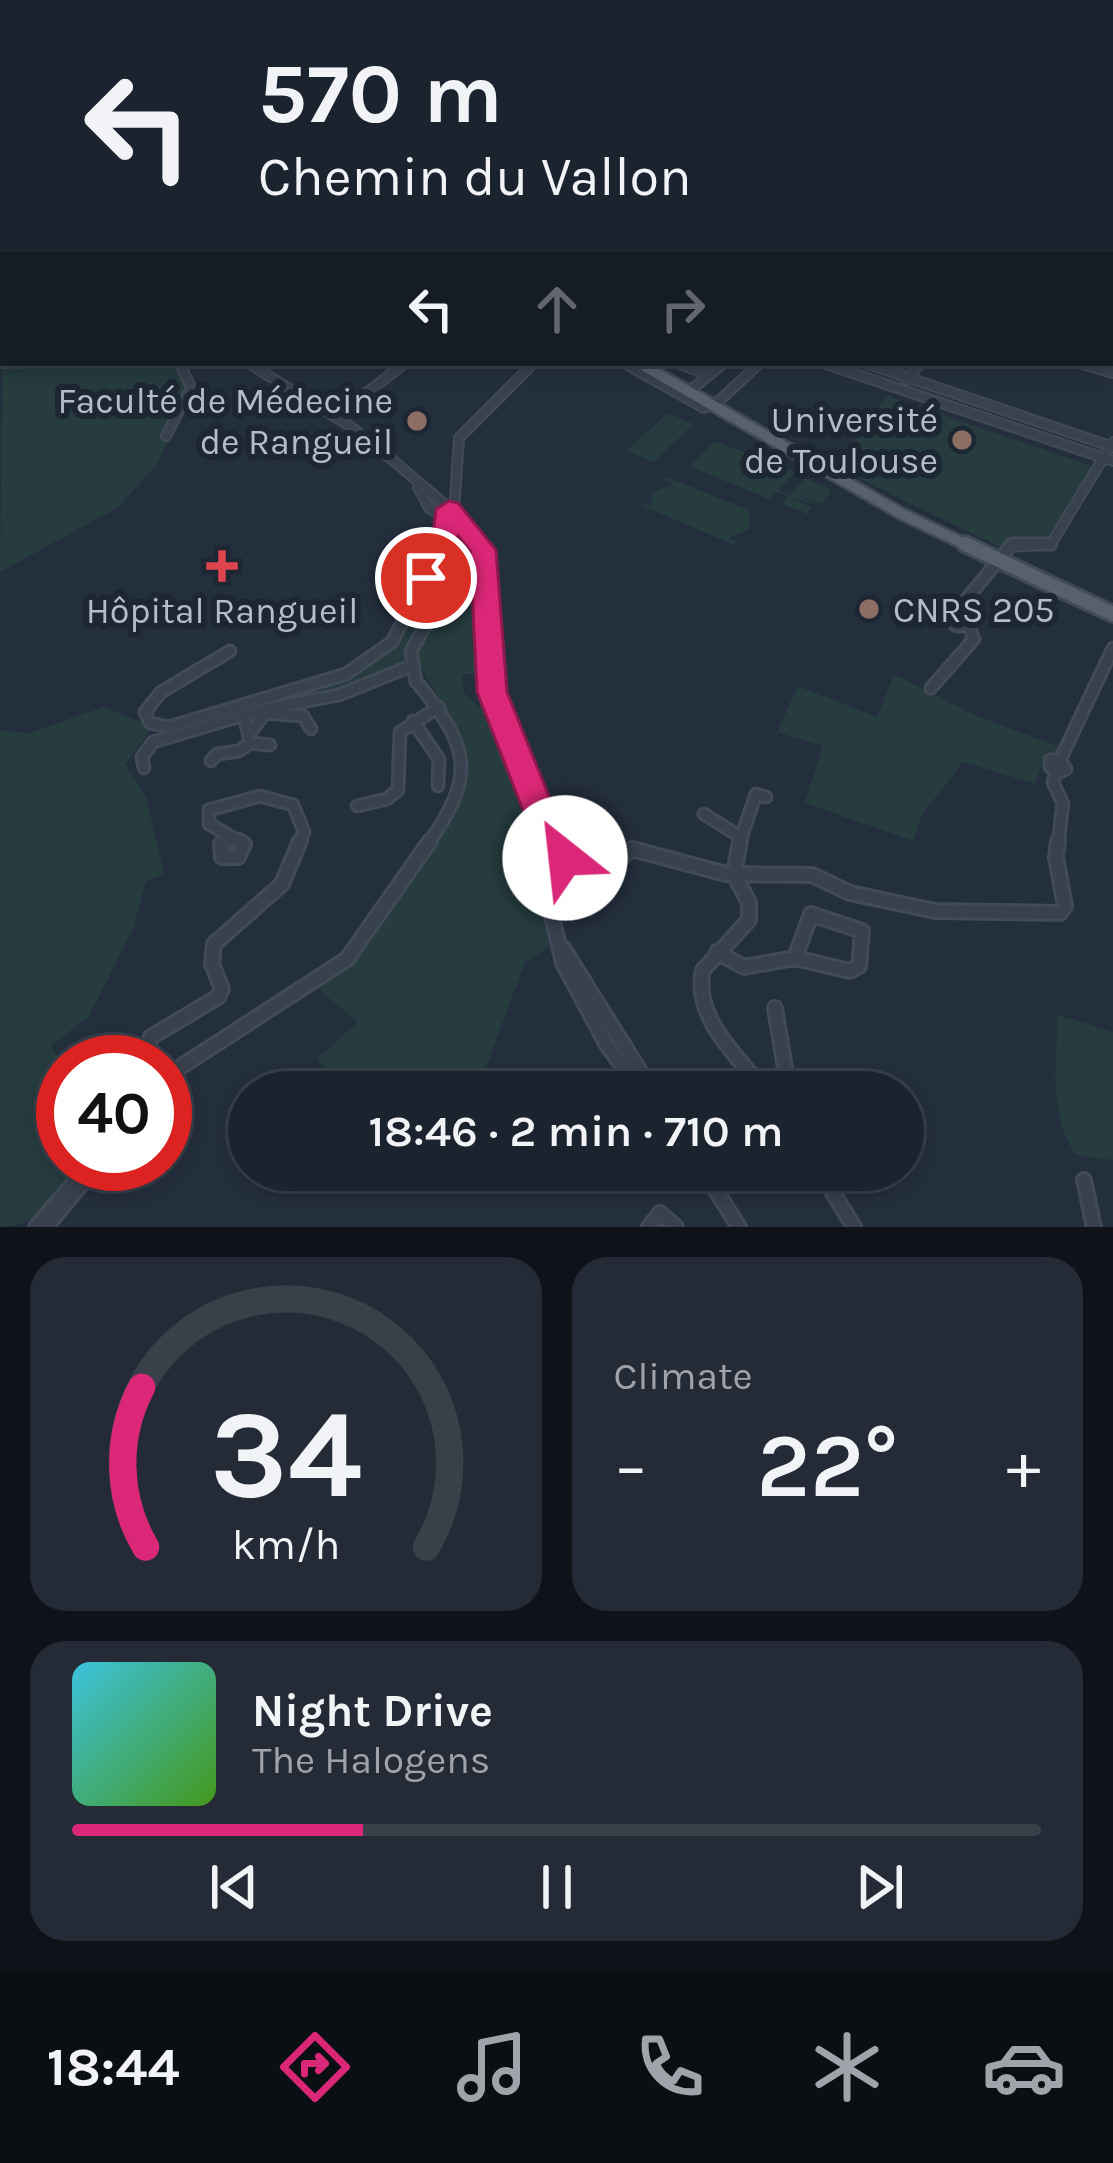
<!DOCTYPE html>
<meta charset="utf-8">
<style>
body{margin:0;font-family:Karla,sans-serif;background:#242b36;color:#f1f3f6;height:100vh;display:flex;flex-direction:column;font-size:45px;white-space:nowrap}
*{box-sizing:border-box;margin:0}
p{font-size:39px;color:#a0a4aa}
.icon{flex:none;width:66px;height:66px;fill:none;stroke:currentColor;stroke-width:2;stroke-linecap:round;stroke-linejoin:round}
.map{position:relative;height:1227px;overflow:hidden}
.details{display:flex;flex-direction:column;gap:30px;padding:30px;background:#0f1319;flex:1}
.details>*{flex:none}
.banner{position:absolute;left:0px;top:0px;width:1113px;height:366px;box-shadow:0 6px 18px #0003,0 0 0 3px #39404a;background:#1b232e;color:#f1f3f6;overflow:hidden}
.speed{position:absolute;left:36px;top:1035px;display:flex;gap:24px;font-size:60px;font-weight:700;text-align:center}
.speed>*{display:grid;place-content:center;width:156px;height:156px;border-radius:50%;background:#1b232e;box-shadow:0 6px 18px #0003,0 0 0 3px #39404a;line-height:1}
.speed .limit{border:18px solid #d22;background:#fff;color:#111}
.pin{position:absolute;display:grid;place-items:center;width:102px;height:102px;color:#fff;margin:-51px;border:6px solid #fff;border-radius:50%;box-shadow:0 3px 12px #0007}
.me{position:absolute;width:132px;margin:-66px;rotate:331deg;stroke-linejoin:round;filter:drop-shadow(0 0 9px #0008)}
.turn{display:flex;align-items:center;gap:42px;height:252px;padding:0 60px;font-size:54px}
.turn .icon{width:156px;height:156px;stroke-width:2.5}
.turn b{display:block;font-size:84px;line-height:102px}
.lanes{display:flex;align-items:center;height:114px;padding:0 60px;background:#0003;justify-content:center;gap:60px;direction:ltr}
.lanes .off{opacity:.35}
.big{font-size:90px;font-weight:600;line-height:1.1}
.details .widget{flex:1;display:flex;flex-direction:column;justify-content:center;gap:18px;min-width:0;padding:0 42px;border-radius:36px;background:#242b36}
.details .dial{align-items:center;gap:0}
.dial svg{height:312px;overflow:visible;fill:none;stroke:#39404a;stroke-width:7;stroke-linecap:round;text-anchor:middle}
.dial text{fill:#f1f3f6;stroke:none}
.song{display:flex;align-items:center;gap:36px}
.cover{width:144px;height:144px;border-radius:18px;background:linear-gradient(135deg,hsl(190 70% 55%),hsl(100 70% 35%))}
.played{height:12px;border-radius:6px;background:linear-gradient(90deg,#db2777 30%,#39404a 30%)}
.keys{display:flex;justify-content:space-around;direction:ltr}
.heat{display:flex;justify-content:space-between;align-items:center;font-size:66px;direction:ltr}
.details .tiles{flex:1;display:grid;gap:30px;grid-template-columns:1fr 1fr}
.widget:last-child{grid-column:span 2}
.trip{position:absolute;left:228px;top:1071px;width:696px;height:120px;border-radius:60px;background:#1b232e;box-shadow:0 6px 18px #0003,0 0 0 3px #39404a;font-weight:600;line-height:120px;text-align:center}
.menu{display:flex;height:192px;justify-content:space-around;align-items:center;background:#0b0e12;color:#a0a4aa}
.menu .icon{width:84px;height:84px}
.menu .active{color:#db2777}
.menu b{font-size:54px;color:#f1f3f6}
.map>svg:first-child{display:block}
.green{fill:#263c3f}
.lines{fill:none;stroke-linecap:round;stroke-linejoin:round}
.minor-far4-casing{stroke:#414a57;stroke-width:8}
.minor-far3-casing{stroke:#414a57;stroke-width:10}
.minor-far2-casing{stroke:#414a57;stroke-width:12}
.minor-far1-casing{stroke:#414a57;stroke-width:15}
.minor-casing{stroke:#414a57;stroke-width:18}
.major-far2-casing{stroke:#414a57;stroke-width:9}
.major-far1-casing{stroke:#414a57;stroke-width:15}
.major-casing{stroke:#414a57;stroke-width:20}
.highway-casing{stroke:#434c59;stroke-width:6}
.minor-far4{stroke:#38414e;stroke-width:4.5}
.minor-far3{stroke:#38414e;stroke-width:6}
.minor-far2{stroke:#38414e;stroke-width:8}
.minor-far1{stroke:#38414e;stroke-width:9}
.minor{stroke:#38414e;stroke-width:12}
.major-far2{stroke:#56606e;stroke-width:6}
.major-far1{stroke:#56606e;stroke-width:10}
.major{stroke:#56606e;stroke-width:14}
.highway{fill:#746855;fill-rule:evenodd}
.rail-casing{stroke:#5a6575;stroke-width:4.5}
.rail{stroke:#1d2633;stroke-width:3;stroke-dasharray:4.5;stroke-linecap:butt}
.route{fill:#db2777;stroke:#8e194d;stroke-width:3}
.education-dot{fill:#8d6e63;stroke:#1d2633;stroke-width:4.5}
.health-dot{fill:#e0444e;stroke:#1d2633;stroke-width:4.5}
.labels{text-anchor:middle;stroke-width:12;stroke-linejoin:round;paint-order:stroke}
.poi-label{font-size:36px;fill:#b4bcc9;stroke:#1d2633;text-anchor:end}
</style>
<div class="map">
<svg width="1113" height="1227" viewBox="0 0 1113 1227">
<rect width="100%" height="100%" fill="#242f3e"/>
<path class="green" d="M3 308V363H182L195 384 156 466 117 508 0 572Z
M889 395 895 399 1092 466 1045 542 1014 539 1000 547 830 464 861 434 872 435 877 410Z
M668 413 693 424 689 429 675 424 688 430 653 462 626 451Z
M715 441 795 472 779 490 790 495 805 478 832 490 821 504 795 494 819 505 792 498 812 508 807 514 782 504 787 496 776 492 769 499 689 466Z
M667 477 749 510V529L730 538 736 542 734 545 638 504 651 505 652 493 672 484 664 479Z
M480 597 485 674H461L464 693 478 706 495 709C512 753 552 818 531 863L538 874 549 947 525 962 477 1092H351L316 1059 358 1022 314 986 354 959 372 933 458 805 468 774 445 710 414 654 435 601Z
M419 598H423L426 616 403 662 332 693 258 704C336 685 382 676 419 598Z
M894 674 974 715 1060 747 1055 754 1047 750 1035 784 963 762 922 815 913 841 805 803 823 746 777 732 798 686 877 717Z
M104 707 153 727 125 764 146 796 164 874 146 881 133 929 88 1018 51 1045 63 1068V1164H78C54 1195 41 1227 0 1227V730L29 733Z
M1058 1015 1113 1032V1160L1076 1155C1048 1113 1056 1063 1058 1015Z"/>
<g class="lines">
<g class="minor-far4-casing">
<path id="minor-far4" d="M7 0 30 3
M88 0 100 3
M255 0 267 3
M341 0 359 3
M565 0 575 3
M716 0 742 3
M981 0 1002 3
M139 1 147 0
M650 1 672 3
M169 3 182 0
M275 3 282 0
M318 3 325 0
M545 3 550 0
M1085 3H1102
M1113 10V15"/>
</g>
<g class="minor-far3-casing">
<path id="minor-far3" d="M0 204 3 209"/>
</g>
<g class="minor-far2-casing">
<path id="minor-far2" d="M248 363 350 426 394 461
M624 363 704 408 719 401 760 363
M677 363 710 375
M823 363 1113 461
M865 363 1113 447
M1079 363 1112 373
M906 380 921 363
M692 389 724 363
M336 417 405 363
M166 436 191 388 180 363
M396 463 455 513 481 547
M418 487 429 508 456 523
M445 547 453 528 459 438 534 363
M1010 547 1051 544 1113 442"/>
</g>
<g class="minor-far1-casing">
<path id="minor-far1" d="M478 544 483 550 492 691 547 844
M952 619a7 7 0 1 1 14 0a7 7 0 1 1-14 0Z
M955 613 1012 544H1051
M230 651 161 692 145 712 150 723 169 727 346 674 392 642 419 589 426 585
M416 681C469 747 478 772 428 844
M416 682 411 651 431 616V577L446 544
M931 688 974 639 967 622
M413 721 439 759 438 786
M250 733 265 713 303 716 311 729
M250 743 270 745
M1050 760H1060L1066 769 1060 772 1050 767Z
M1060 760 1113 648
M211 761 217 754 239 751 250 743 244 714
M144 768 142 757 153 742 264 709 339 695 411 666
M1056 771 1053 782 1063 804 1058 844
M357 806 387 799 398 790 400 732 439 707
M704 814 742 838
M235 839 244 844
M235 839 209 824V810L260 796 293 805 304 832 299 844
M551 840 554 844
M221 844 235 839
M739 844 756 794 766 797"/>
</g>
<g class="minor-casing">
<path id="minor" d="M228 841 221 844 222 857H238L244 844 239 841
M546 841 540 866 563 963 607 1045 642 1092
M563 873 606 869 632 849 726 874 812 875 850 893 935 911 1060 913 1065 906 1056 857 1058 841
M734 874 749 903V920L703 970C692 1017 739 1058 766 1092
M734 874 740 841
M550 889 567 865 552 841
M811 914 862 931 859 966 850 971 795 958Z
M563 948 653 1092
M717 952 744 967 795 958
M775 1008 789 1092
M155 1062 147 1047 151 1037 218 997 222 989 212 964 214 944 282 884 300 841
M165 1077 347 959 430 841
M703 1170 739 1227
M819 1170 854 1227
M1084 1180 1094 1227
M717 1191 757 1170
M36 1227 91 1164
M46 1227 98 1164
M649 1227 660 1213 676 1227"/>
</g>
<g class="major-far2-casing">
<path id="major-far2" d="M489 0 496 3"/>
</g>
<g class="major-far1-casing">
<path id="major-far1" d="M639 363 902 514 971 547"/>
</g>
<g class="major-casing">
<path id="major" d="M965 544 1113 614"/>
</g>
<g class="highway-casing">
<path id="highway" d="M1110 93H1113V99H1110Z
M0 139H3V145H0Z"/>
</g>
<use href="#minor-far4" class="minor-far4"/>
<use href="#minor-far3" class="minor-far3"/>
<use href="#minor-far2" class="minor-far2"/>
<use href="#minor-far1" class="minor-far1"/>
<use href="#minor" class="minor"/>
<use href="#major-far2" class="major-far2"/>
<use href="#major-far1" class="major-far1"/>
<use href="#major" class="major"/>
<use href="#highway" class="highway"/>
<g class="rail-casing">
<path id="rail" d="M792 0 818 3
M83 3 88 0"/>
</g>
<use href="#rail" class="rail"/>
</g>
<path class="route" d="M449 501 458 503 496 550 507 692 565 836 582 858 577 868 565 873 553 868 540 854 477 692 470 551 458 536 436 584 426 586 413 578 432 542 436 509Z"/>
<g class="education-dot">
<circle cx="417" cy="421" r="12"/>
<circle cx="962" cy="440" r="12"/>
<circle cx="869" cy="609" r="12"/>
</g>
<path class="health-dot" d="M216 548h12v12h12v12h-12v12h-12v-12h-12v-12h12z"/>
<g class="labels">
<g class="poi-label">
<text x="393" y="413">Faculté de Médecine<tspan x="393" dy="41">de Rangueil</tspan></text>
<text x="938" y="432">Université<tspan x="938" dy="41">de Toulouse</tspan></text>
<text x="893" y="622" text-anchor="start">CNRS 205</text>
<text x="222" y="623" text-anchor="middle">Hôpital Rangueil</text>
</g>
</g>
</svg>
<div class="speed"><div class="limit">40</div></div>
<div class="pin" style="left:426px;top:578px;background:#d93025"><svg class="icon" aria-label="arrive" viewBox="0 0 24 24"><path d="M6 21V4h12l-3 4 3 4H6"/></svg></div>
<svg class="me" style="left:565px;top:858px" viewBox="-20 -20 40 40"><circle r="19" fill="#fff"/><path d="M0-13L10 11 0 6-10 11z" fill="#db2777"/></svg>
<div class="trip">18:46 · 2 min · 710 m</div>
<div class="banner">
<div class="turn"><svg class="icon" aria-label="left" viewBox="0 0 24 24"><path d="M17 20v-9H6M10 6l-5 5 5 5"/></svg><div><b>570 m</b>Chemin du Vallon</div></div>
<div class="lanes"><svg class="icon" aria-label="left" viewBox="0 0 24 24"><path d="M17 20v-9H6M10 6l-5 5 5 5"/></svg><svg class="icon off" aria-label="ahead" viewBox="0 0 24 24"><path d="M12 20V5M6 11l6-6 6 6"/></svg><svg class="icon off" aria-label="right" viewBox="0 0 24 24"><path d="M7 20v-9h11M14 6l5 5-5 5"/></svg></div>
</div>
</div>
<section class="details">
<div class="tiles">
<div class="widget dial"><svg viewBox="0 0 100 80">
<path d="M14 69A42 42 0 1 1 86 69"/>
<path d="M14 69A42 42 0 0 1 13 28" stroke="#db2777"/>
<text x="50" y="56" font-size="32" font-weight="700">34</text>
<text x="50" y="72" font-size="11">km/h</text>
</svg></div>
<div class="widget"><p>Climate</p>
<div class="heat"><a>−</a><b class="big">22°</b><a>+</a></div>
</div>
<div class="widget">
<div class="song"><i class="cover"></i><div><b>Night Drive</b><p>The Halogens</p></div></div>
<div class="played"></div>
<div class="keys"><svg class="icon" aria-label="previous" viewBox="0 0 24 24"><path d="M18 5L8 12l10 7zM5 5v14"/></svg><svg class="icon" aria-label="pause" viewBox="0 0 24 24"><path d="M8 5v14M16 5v14"/></svg><svg class="icon" aria-label="next" viewBox="0 0 24 24"><path d="M6 5l10 7-10 7zM19 5v14"/></svg></div>
</div>
</div>
</section>
<nav class="menu">
<b>18:44</b>
<svg class="icon active" aria-label="directions" viewBox="0 0 24 24"><path d="M12 3l9 9-9 9-9-9zM9 14v-3h6M13 9l2 2-2 2"/></svg>
<svg class="icon" aria-label="music" viewBox="0 0 24 24"><path d="M9 18V5l10-2v13"/><circle cx="6" cy="18" r="3"/><circle cx="16" cy="16" r="3"/></svg>
<svg class="icon" aria-label="phone" viewBox="0 0 24 24"><path d="M5 4h4l2 5-3 2q2 4 5 5l2-3 5 2v4C11 20 4 13 5 4z"/></svg>
<svg class="icon" aria-label="climate" viewBox="0 0 24 24"><path d="M12 3v18M4 7l16 10M4 17L20 7"/></svg>
<svg class="icon" aria-label="car" viewBox="0 0 24 24"><path d="M5 17H2v-5l4-1 3-4h7l3 4 3 1v5h-3M9 17h6M6 11h13"/><circle cx="7" cy="17" r="2"/><circle cx="17" cy="17" r="2"/></svg>
</nav>
